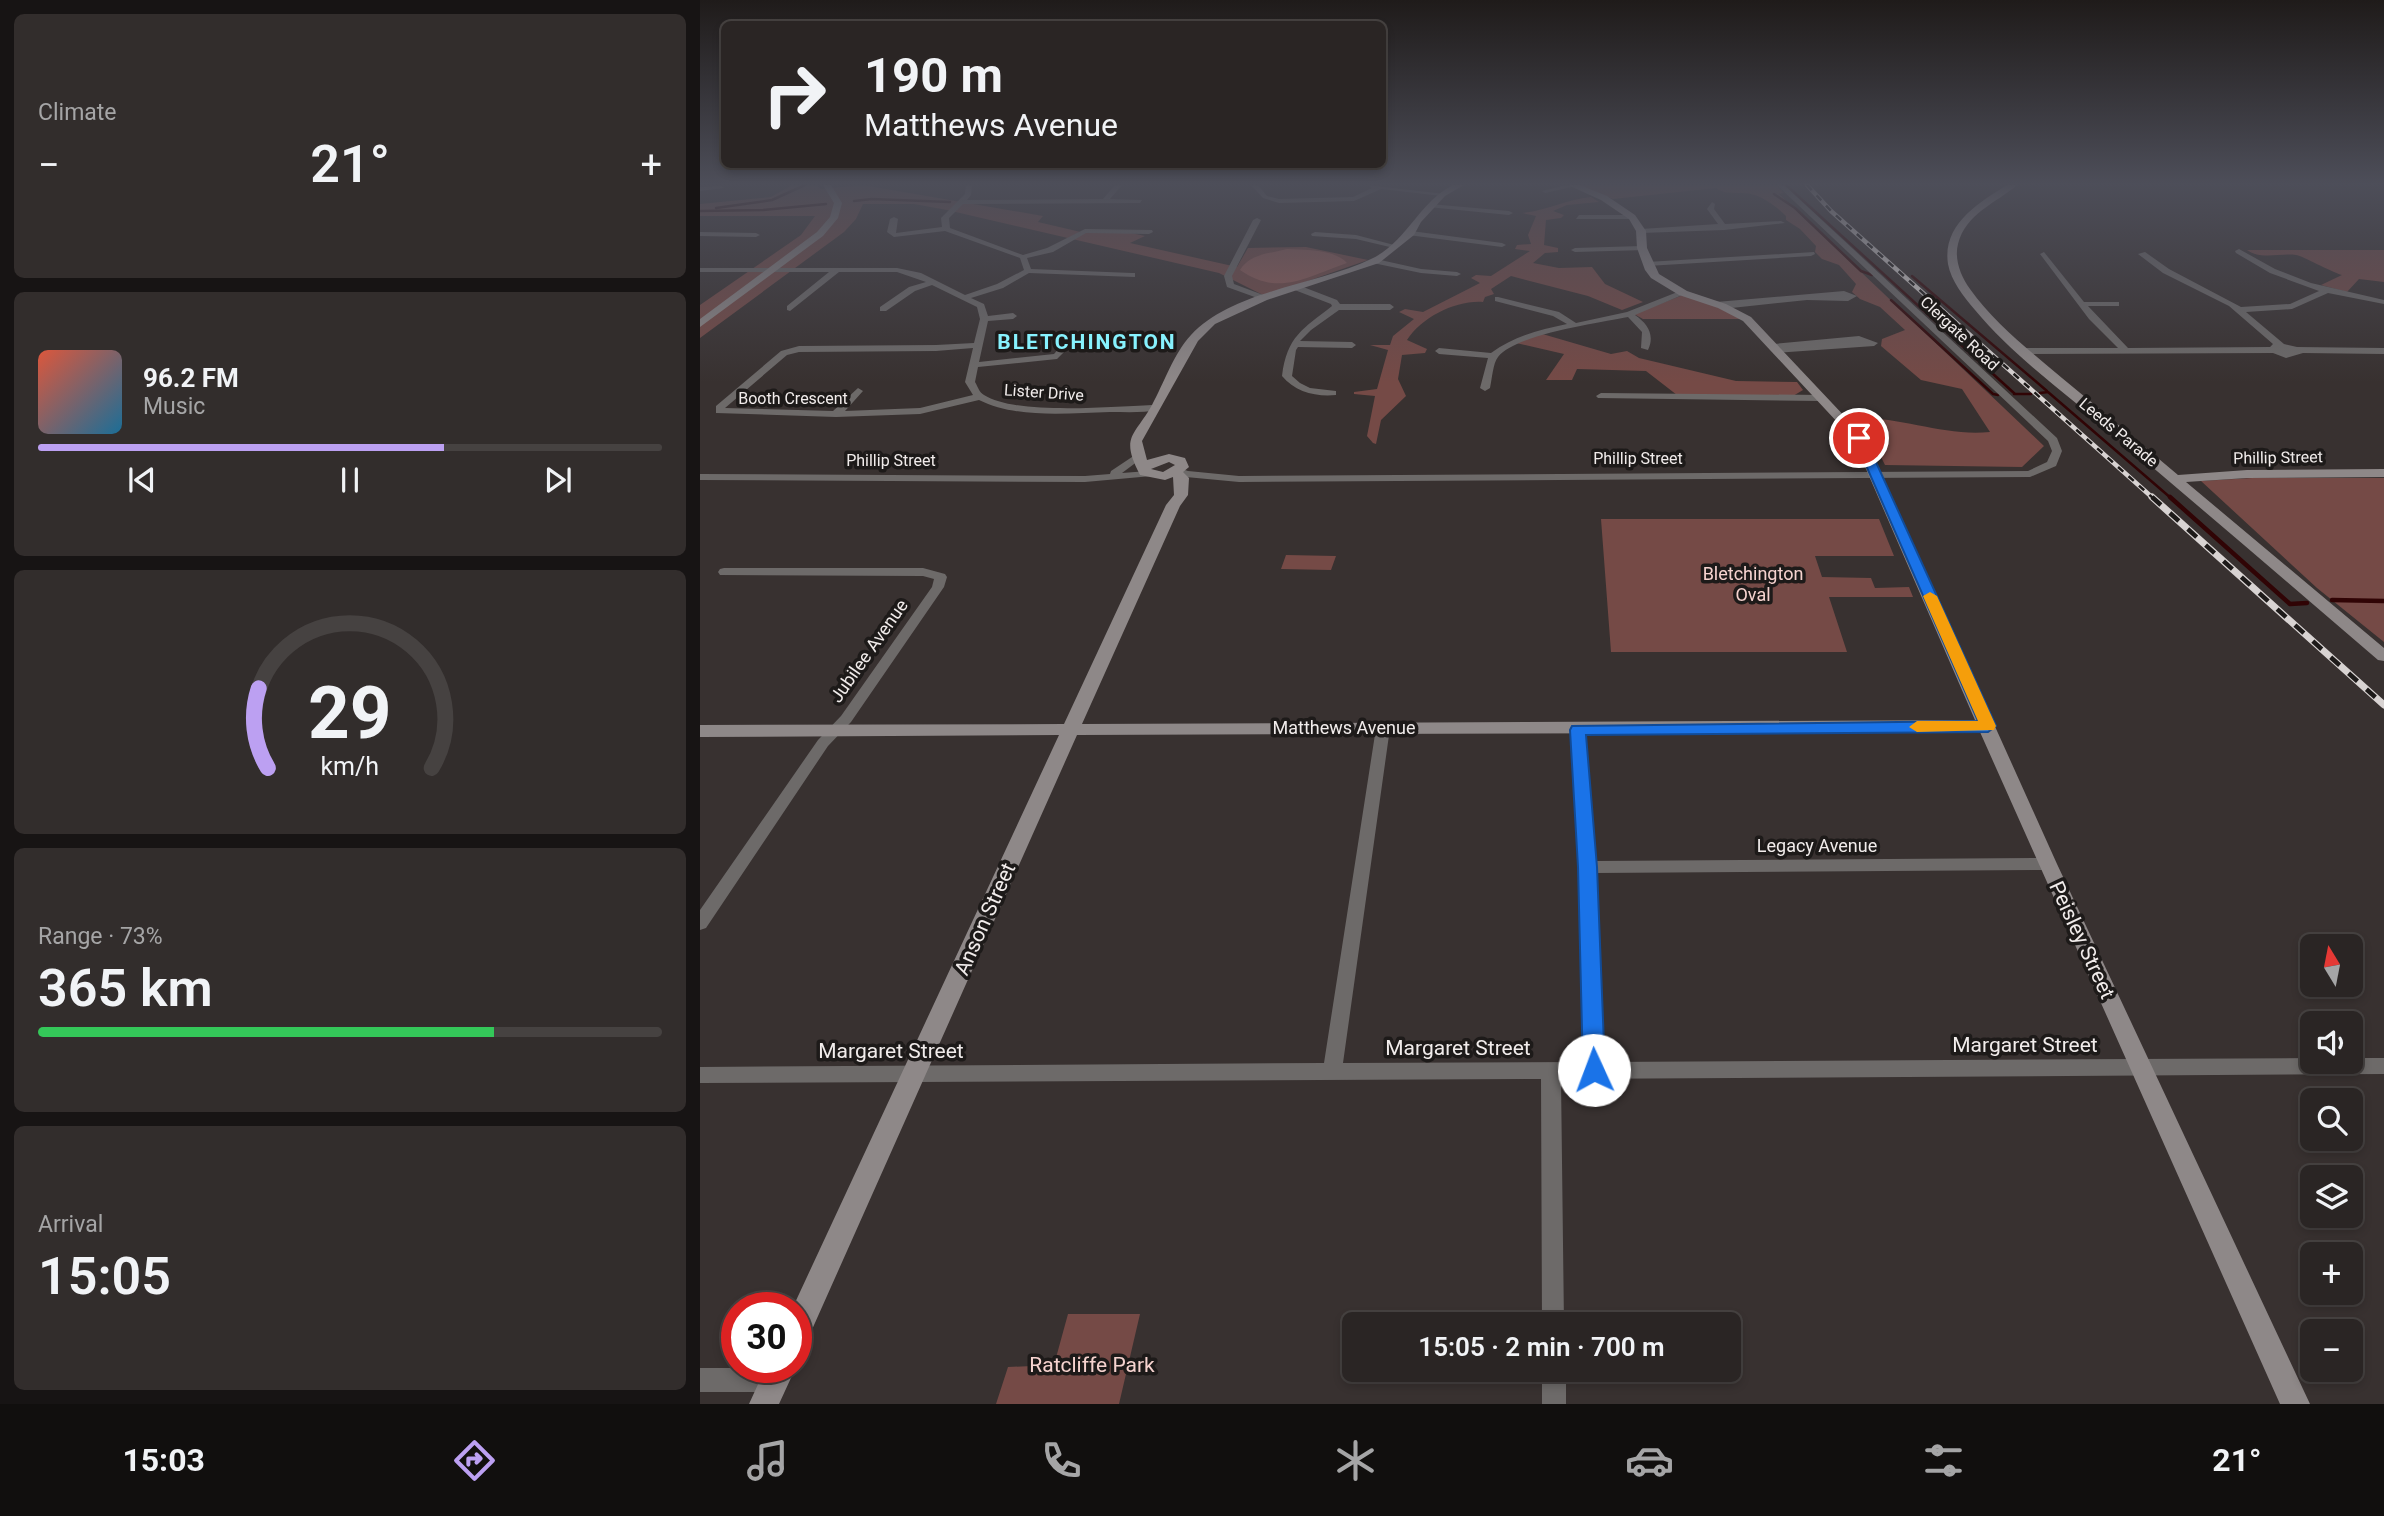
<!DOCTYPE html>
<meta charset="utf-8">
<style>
body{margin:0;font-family:Roboto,sans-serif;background:#322d2c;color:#f1f3f6;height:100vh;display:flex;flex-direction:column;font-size:26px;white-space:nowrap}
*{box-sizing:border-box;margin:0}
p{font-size:23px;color:#a5a5a6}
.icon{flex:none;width:38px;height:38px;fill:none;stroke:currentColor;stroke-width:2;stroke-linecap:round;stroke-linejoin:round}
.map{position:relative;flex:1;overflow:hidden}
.drawer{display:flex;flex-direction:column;gap:14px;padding:14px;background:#171414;width:700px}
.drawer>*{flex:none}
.hud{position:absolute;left:21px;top:21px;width:665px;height:147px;border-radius:10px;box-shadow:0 4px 10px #0003,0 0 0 2px #464241;background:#2a2524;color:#f1f3f6;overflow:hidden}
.needle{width:46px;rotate:350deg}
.fabs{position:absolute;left:1600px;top:934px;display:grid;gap:14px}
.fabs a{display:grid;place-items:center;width:63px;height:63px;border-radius:10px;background:#2a2524;box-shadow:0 4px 10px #0003,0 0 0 2px #464241;font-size:35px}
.speed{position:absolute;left:21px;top:1292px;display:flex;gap:14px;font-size:35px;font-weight:700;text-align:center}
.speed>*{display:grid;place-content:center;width:91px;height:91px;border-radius:50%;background:#2a2524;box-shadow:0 4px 10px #0003,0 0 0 2px #464241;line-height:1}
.speed .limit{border:10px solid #d22;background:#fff;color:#111}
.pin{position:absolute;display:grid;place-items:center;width:60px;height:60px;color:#fff;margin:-30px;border:4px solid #fff;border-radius:50%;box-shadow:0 2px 7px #0007}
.me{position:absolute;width:77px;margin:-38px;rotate:358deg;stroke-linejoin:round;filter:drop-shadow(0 0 5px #0008)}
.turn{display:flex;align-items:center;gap:24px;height:147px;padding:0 28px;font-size:32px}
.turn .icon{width:91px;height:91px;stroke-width:2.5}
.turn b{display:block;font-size:49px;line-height:60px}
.big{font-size:52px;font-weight:600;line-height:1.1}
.drawer .tile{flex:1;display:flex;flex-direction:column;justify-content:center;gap:10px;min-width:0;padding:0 24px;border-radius:10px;background:#322d2c}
.drawer .dial{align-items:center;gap:0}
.dial svg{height:182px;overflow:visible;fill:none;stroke:#464241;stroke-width:7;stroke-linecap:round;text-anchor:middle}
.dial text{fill:#f1f3f6;stroke:none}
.song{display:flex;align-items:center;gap:21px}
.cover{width:84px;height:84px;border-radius:10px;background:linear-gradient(135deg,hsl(10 70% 55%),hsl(200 70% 35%))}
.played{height:7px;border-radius:4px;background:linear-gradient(90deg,#bca0f2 65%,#464241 65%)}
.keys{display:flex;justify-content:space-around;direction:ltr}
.heat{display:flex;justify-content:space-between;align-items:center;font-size:38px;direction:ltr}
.charge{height:10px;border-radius:5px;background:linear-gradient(90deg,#34c759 73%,#464241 0)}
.trip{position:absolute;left:642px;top:1312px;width:399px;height:70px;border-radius:10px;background:#2a2524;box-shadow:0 4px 10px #0003,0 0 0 2px #464241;font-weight:600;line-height:70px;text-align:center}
.tab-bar{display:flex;height:112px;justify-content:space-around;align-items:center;background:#110f0e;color:#a5a5a6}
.tab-bar .icon{width:49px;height:49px}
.tab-bar .selected{color:#bca0f2}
.tab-bar b{font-size:32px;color:#f1f3f6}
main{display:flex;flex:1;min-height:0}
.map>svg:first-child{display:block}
.green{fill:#754a46}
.forest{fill:#935d58}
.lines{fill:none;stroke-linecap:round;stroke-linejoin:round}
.stream-far1{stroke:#300405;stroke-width:2.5}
.stream{stroke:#300405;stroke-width:4.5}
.street{fill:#6d6a69;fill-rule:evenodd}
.secondary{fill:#8e8888;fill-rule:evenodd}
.rail-far1-casing{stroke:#d8d3d2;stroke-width:4.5}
.rail-casing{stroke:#d8d3d2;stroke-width:7}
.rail-far1{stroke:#1d1a19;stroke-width:2.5;stroke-dasharray:7;stroke-linecap:butt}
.rail{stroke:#1d1a19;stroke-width:4.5;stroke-dasharray:12;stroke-linecap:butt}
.route{fill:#1a73e8;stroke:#114b97;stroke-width:2}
.slow{fill:#f59e0b}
.labels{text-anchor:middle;stroke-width:7;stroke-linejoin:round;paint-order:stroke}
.far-street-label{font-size:16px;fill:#f1eceb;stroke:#1d1a19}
.park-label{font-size:18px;fill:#f6d3cf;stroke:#1d1a19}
.street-label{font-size:18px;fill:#f1eceb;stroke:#1d1a19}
.far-district-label{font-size:21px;font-weight:bold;letter-spacing:2px;fill:#87f2fe;stroke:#1d1a19}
.near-street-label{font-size:21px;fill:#f1eceb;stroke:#1d1a19}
.near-park-label{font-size:21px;fill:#f6d3cf;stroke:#1d1a19}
</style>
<main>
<section class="drawer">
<div class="tile"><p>Climate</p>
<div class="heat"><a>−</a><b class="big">21°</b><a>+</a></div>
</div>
<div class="tile">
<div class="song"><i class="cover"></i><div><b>96.2 FM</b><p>Music</p></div></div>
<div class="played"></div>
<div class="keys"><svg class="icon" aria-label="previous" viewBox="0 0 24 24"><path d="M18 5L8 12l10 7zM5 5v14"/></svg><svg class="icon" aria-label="pause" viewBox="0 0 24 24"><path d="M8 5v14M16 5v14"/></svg><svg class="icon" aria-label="next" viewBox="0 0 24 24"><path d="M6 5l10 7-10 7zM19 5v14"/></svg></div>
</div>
<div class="tile dial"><svg viewBox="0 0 100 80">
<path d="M14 69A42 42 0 1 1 86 69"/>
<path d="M14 69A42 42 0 0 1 10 34" stroke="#bca0f2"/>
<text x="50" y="56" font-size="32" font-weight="700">29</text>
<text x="50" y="72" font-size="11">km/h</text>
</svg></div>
<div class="tile"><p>Range · 73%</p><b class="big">365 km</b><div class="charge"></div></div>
<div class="tile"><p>Arrival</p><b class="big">15:05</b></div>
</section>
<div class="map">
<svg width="1684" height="1404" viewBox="0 0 1684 1404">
<rect width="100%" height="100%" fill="#383130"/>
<path class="green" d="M92 185H116L121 189 163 185 343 216 338 222 385 233H431L445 236 430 243 537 267 548 248 606 247 668 260 565 296 519 273 247 210 214 204H163L156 219 144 232 0 338V305L101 235 115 216H0V204L71 197Z
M878 185H1076L1084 193 1079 194 1344 446 1322 467 1185 465 1176 447 1153 418C1199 416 1245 437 1290 432L1262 389 1221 380 1181 346 1182 339 1205 330 1180 307 1160 299 1152 292 1156 284 1139 265 1122 259 1115 252 1116 246 1100 229 1086 220V216C1077 207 1064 197 1051 194 1038 191 1027 196 1016 188L913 199Z
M891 197 899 202 867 205 853 211 864 215 861 218 846 220 844 245 858 248V252L845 253 833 263 859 268 892 267 905 284 943 302 922 310 888 296 811 276 791 289 794 294 785 297 783 302C756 300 722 317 707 340L727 349 725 353 702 355 698 379 706 396 681 420 676 444 673 443 667 436 675 396 654 394V392L677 389 688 350 670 345H690L693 336 714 319 699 312 705 309 723 312 780 283 771 278 776 275 791 276 830 251 815 249 817 245 831 244 828 235 836 216 822 213C846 211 867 199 891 197Z
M1547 250H1684V282L1659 279 1647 292 1621 285 1642 275C1629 271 1603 256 1596 255 1579 253 1561 260 1547 250Z
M983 295 1015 306 1042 319H943L934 314Z
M839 333 911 354 927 351 939 358 1036 381 1097 382 1103 390 1093 396 977 395 946 371 877 369 872 380H846L864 354 816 343Z
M1552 478H1684V642L1617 588 1501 481Z
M901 519H1179L1194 556H1115L1122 577 1171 578 1175 588 1209 587 1213 597H1129L1147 652H911Z
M586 555 636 556 631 570 581 569Z
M368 1314H440L419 1404H296L308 1367 354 1365Z"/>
<path class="forest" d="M587 249C604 250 635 249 647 263 606 277 579 297 540 270 551 253 569 254 587 249Z"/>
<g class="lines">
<path class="stream-far1" d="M1086 185 1315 394
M1074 194 1095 208 1161 271 1172 275
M154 201 172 199 250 202
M16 208 72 200 105 185
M0 211 63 210 126 204
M1212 276 1347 391
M1191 300 1293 394 1298 395
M1340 393 1348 392 1472 499
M1314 394H1331"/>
<path class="stream" d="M1470 497 1590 604 1607 603
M1632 600 1684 601"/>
<path class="street" d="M266 185H272L271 195 267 200 403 199 415 185H422L410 199 442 200 440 203 263 204 249 218 250 228 323 255 347 248 385 229 452 230 453 232 449 234 386 233 353 252 327 258 331 269 432 273H435V277L329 273 303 288 271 298 284 304 288 316 313 313 317 316 313 319 288 321 279 362 354 354 361 346 368 348 357 359 278 367 275 382C278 387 279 392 284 395 317 416 416 406 456 405L459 406V410C443 413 426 412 410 412 369 413 317 419 279 400L220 414 136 417 16 413V406L81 351 99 346 236 345 274 343 280 319 277 307 232 285 215 291 186 311H180V307L209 287 226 282 197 272H139L90 311 87 310V306L129 272H0V268H197L221 273 265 295 297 284 324 270 320 258 245 231 194 237 187 232 190 219 194 217 198 219 196 233 242 227 241 218 265 194ZM273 348 265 382 273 395 220 408 145 411 163 391 158 388 133 411 25 408 87 355 99 352 236 351Z
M551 185H558L567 196 579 199 653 197 672 188 667 185 745 194 742 196 681 189 654 201 579 203 563 198Z
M866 185 876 186 845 193 842 191Z
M1077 185H1084L1357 438 1362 451 1356 466 1330 477 539 482 486 477 474 471 479 468 488 471 539 476 1328 471 1347 462 1352 451 1348 441Z
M0 187 21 186 24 188 0 191Z
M1012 202 1015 204 1014 209 1025 224 1081 221 1085 223 1024 230 941 233 937 231 941 229 1018 224 1007 209Z
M730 204 809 211 813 213 809 215 728 207Z
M879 215H932L936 217 932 219H876Z
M557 218 561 220 532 276 534 284 566 296V300H563L527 287 524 276 553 220Z
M711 231 802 243 806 245 802 247 708 235 707 233Z
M0 232 56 233 60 235 56 237 0 236Z
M615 232 656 235 698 246 694 248 656 239 612 236 611 234Z
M942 246H945V250L875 252 871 250 875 248Z
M1539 249 1575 269 1611 283 1684 300V304L1628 293 1592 309 1546 312 1584 344 1597 347 1684 348V354L1603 353 1586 358 1573 353 1323 354 1319 351 1323 348H1418L1389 319 1340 254 1344 252 1384 302H1419V306H1388L1428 348 1570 347 1573 344 1529 306 1463 273 1438 254 1445 252 1469 269 1541 307 1590 304 1619 291 1570 273 1536 253 1535 251Z
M1114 252 1115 254 1111 256 947 266 943 264 947 262Z
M676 259 721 269 757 272 761 274 757 276 721 273 673 263 672 261Z
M592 285H598L637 300 640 304H690L694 307 690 310H639L611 330 600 341 652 342 656 345 652 348 598 347 596 350 592 376 600 383 610 388 636 391V395C616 397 595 392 582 376 587 336 603 329 632 306L631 304 592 289Z
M980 291 987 293 935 315C948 324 955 335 948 350L941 348 942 332 928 317C899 323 816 334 798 357 793 363 792 379 790 388L785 391 780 388 788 358 739 354 735 351 739 348 791 353C814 336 839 330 867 324L853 316 795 301V297H798L859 312 876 323 927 312Z
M1144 291 1157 296 1148 301 1107 300 1022 309 1012 304 1016 302Z
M1159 336 1178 343 1174 346 1076 353 1070 347 1074 344Z
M901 393 1121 395 1126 398 1121 401 898 398 896 396Z
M438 453 443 456 442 458 422 473 448 471 452 472V476L385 482 0 480V474L385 476 410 474 411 471Z
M24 568H223L245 574 247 577 244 587 151 722 128 746 6 928 0 930V910L118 740 141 716 232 587 234 579 223 576 20 575 18 572 20 569Z
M683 723 690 728 643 1063 884 1062 879 867 871 730 878 725 885 730 895 861 1347 858 1353 860 1355 864 1353 868 1347 870 895 873 903 1062 1612 1058V1062H1650V1058H1684V1074L861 1079 864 1325H842L841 1079 0 1083V1067L624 1063 676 728Z
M0 1368H75L83 1372 87 1380 83 1388 75 1392H0Z
M842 1370H866V1404H842Z"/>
<path class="secondary" d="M123 185H131L142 203 138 218 123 236 0 327V319L117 232 130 217 134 203Z
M753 185H764L745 196 721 222 714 235 679 263 567 300 515 324 498 341 442 441 447 460 469 454 485 458 489 467 483 472 489 478 488 495 480 506 382 724 1275 720 1153 439 1043 321 1018 308 979 295 951 278 945 270 937 248 936 231 929 219 901 200 868 185H880L907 196 935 215 946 231 947 248 959 274 987 291 1026 304 1051 317 1165 438 1357 864 1610 1404H1580L1280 732 377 735 106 1343 96 1347V1307H93L359 735 0 737V725L364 724 466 505 474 495 473 477 465 480 440 475C420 436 434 437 452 405 464 383 474 353 491 335 533 290 617 285 671 259 706 243 719 202 753 185ZM469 462 475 465 463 472 451 469Z
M1307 185H1317C1295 204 1266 213 1258 244 1254 259 1261 277 1270 289 1295 324 1330 351 1362 378 1401 410 1439 442 1478 475L1547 470 1684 469V477L1547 478 1486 482 1684 648V661L1678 660C1591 585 1504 511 1417 437 1369 396 1315 358 1275 310 1264 297 1251 281 1248 264 1242 225 1278 203 1307 185Z
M66 1367H96L79 1404H49Z"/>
<g class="rail-far1-casing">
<path id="rail-far1" d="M1107 185 1131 211 1454 499"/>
</g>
<g class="rail-casing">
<path id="rail" d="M1452 497 1684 705"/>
</g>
<use href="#rail-far1" class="rail-far1"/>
<use href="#rail" class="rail"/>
</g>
<linearGradient id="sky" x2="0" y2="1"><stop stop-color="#1f1b1a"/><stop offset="0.48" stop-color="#4d4e59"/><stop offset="1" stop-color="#4d4e59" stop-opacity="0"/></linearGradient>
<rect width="1684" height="382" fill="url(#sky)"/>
<path class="route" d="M1159 434 1165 438 1296 726 1288 732 886 735 897 867 905 1070 902 1077 894 1080 886 1077 883 1070 878 867 870 730 872 726 1278 721 1154 438Z"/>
<path class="slow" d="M1230 592 1237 596 1296 726 1294 730 1217 732 1209 727 1217 721H1278L1223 596Z"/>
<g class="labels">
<g class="far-street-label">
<text transform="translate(1260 333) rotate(43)" y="6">Clergate Road</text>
<text transform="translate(344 392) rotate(4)" y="6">Lister Drive</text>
<text x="93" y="404">Booth Crescent</text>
<text transform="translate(1419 432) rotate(40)" y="6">Leeds Parade</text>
<text transform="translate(1578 457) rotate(-1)" y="6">Phillip Street</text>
<text x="938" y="464">Phillip Street</text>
<text x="191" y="466">Phillip Street</text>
</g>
<g class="park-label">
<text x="1053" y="580">Bletchington<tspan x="1053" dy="21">Oval</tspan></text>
</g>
<g class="street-label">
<text transform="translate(169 651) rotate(-55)" y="6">Jubilee Avenue</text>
<text x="644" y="734">Matthews Avenue</text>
<text x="1117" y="852">Legacy Avenue</text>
</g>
<g class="far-district-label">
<text x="387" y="349">BLETCHINGTON</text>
</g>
<g class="near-street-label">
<text transform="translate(285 919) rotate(-66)" y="7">Anson Street</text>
<text transform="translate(1382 940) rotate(65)" y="7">Peisley Street</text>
<text x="1325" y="1052">Margaret Street</text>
<text x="758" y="1055">Margaret Street</text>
<text x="191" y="1058">Margaret Street</text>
</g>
<g class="near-park-label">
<text x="392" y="1372">Ratcliffe Park</text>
</g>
</g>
</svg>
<div class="fabs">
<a><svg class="needle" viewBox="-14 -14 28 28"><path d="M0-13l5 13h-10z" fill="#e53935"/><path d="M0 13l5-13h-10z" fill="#a5a5a6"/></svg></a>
<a><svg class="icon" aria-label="sound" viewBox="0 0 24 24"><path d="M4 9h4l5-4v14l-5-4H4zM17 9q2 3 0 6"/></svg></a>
<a><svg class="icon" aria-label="search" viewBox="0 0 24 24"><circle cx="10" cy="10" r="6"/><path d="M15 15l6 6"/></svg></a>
<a><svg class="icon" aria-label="layers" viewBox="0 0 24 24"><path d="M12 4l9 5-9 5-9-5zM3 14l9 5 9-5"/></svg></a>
<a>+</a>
<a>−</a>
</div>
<div class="speed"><div class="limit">30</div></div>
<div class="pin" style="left:1159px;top:438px;background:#d93025"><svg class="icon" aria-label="arrive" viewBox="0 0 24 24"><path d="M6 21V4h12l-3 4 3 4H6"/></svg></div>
<svg class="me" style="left:894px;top:1070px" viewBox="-20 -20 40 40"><circle r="19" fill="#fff"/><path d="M0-13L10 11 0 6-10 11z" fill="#1a73e8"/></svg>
<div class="trip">15:05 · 2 min · 700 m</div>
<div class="hud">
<div class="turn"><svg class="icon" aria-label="right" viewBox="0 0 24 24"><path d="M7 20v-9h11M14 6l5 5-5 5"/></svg><div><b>190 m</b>Matthews Avenue</div></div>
</div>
</div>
</main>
<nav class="tab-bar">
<b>15:03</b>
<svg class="icon selected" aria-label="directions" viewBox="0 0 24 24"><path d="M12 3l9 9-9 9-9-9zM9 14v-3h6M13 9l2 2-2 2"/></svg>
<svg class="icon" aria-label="music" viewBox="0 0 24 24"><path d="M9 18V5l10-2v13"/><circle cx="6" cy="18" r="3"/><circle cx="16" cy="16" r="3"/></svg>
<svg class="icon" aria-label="phone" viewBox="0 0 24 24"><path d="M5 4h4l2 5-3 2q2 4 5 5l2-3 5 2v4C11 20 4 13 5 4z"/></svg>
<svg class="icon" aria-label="climate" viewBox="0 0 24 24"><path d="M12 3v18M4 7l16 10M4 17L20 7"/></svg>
<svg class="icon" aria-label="car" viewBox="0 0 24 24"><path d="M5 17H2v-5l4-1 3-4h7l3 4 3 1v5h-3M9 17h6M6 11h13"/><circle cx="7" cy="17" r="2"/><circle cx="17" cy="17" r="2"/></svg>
<svg class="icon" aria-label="filters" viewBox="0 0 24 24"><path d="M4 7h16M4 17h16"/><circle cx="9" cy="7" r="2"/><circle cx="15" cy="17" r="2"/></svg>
<b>21°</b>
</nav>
